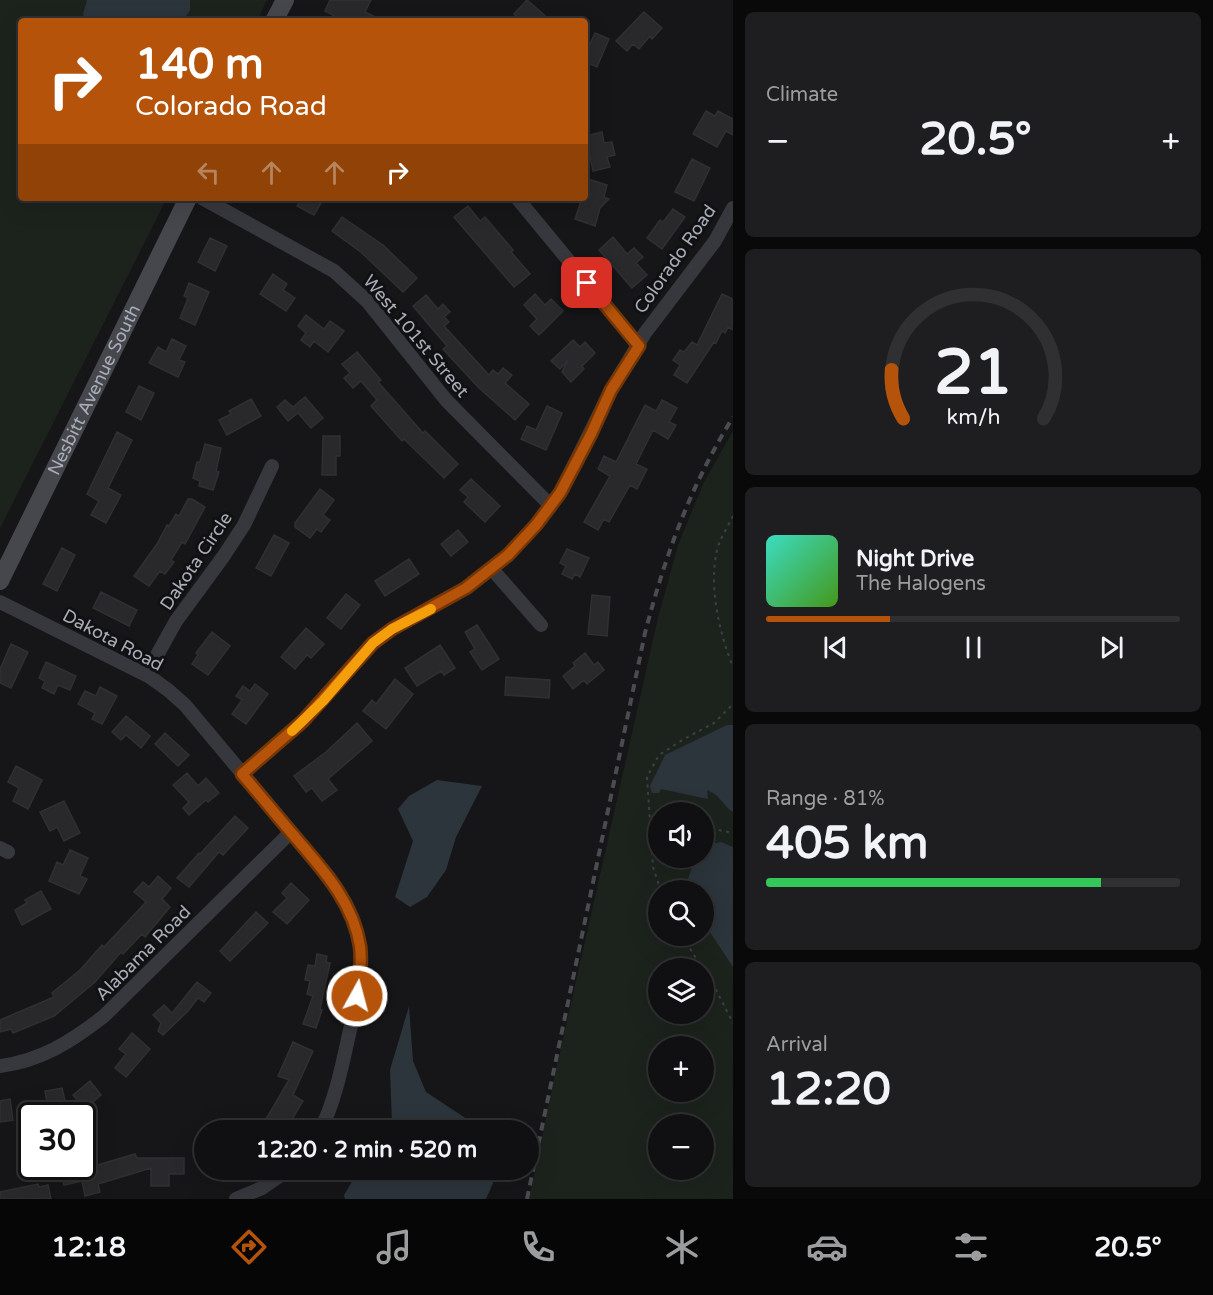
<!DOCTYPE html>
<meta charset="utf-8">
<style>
body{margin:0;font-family:"Varela Round",sans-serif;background:#1e1e20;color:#f1f3f6;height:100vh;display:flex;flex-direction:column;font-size:22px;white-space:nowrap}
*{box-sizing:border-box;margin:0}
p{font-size:20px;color:#9c9d9f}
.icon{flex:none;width:33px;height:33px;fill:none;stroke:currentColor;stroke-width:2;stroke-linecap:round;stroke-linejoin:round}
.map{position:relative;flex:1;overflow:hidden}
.side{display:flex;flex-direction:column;gap:12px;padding:12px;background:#09090a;width:480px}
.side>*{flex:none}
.banner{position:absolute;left:18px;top:18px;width:570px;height:183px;border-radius:6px;box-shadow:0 6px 24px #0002,0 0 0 2px #303032;background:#b45309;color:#fff;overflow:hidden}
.fabs{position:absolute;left:648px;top:802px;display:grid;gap:12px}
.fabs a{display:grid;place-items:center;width:66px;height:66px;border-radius:50%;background:#101012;box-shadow:0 6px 24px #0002,0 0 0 2px #303032;font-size:30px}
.speed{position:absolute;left:18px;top:1102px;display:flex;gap:12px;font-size:30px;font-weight:700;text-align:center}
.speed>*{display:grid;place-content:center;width:78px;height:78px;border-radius:50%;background:#101012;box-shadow:0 6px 24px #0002,0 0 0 2px #303032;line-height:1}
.speed .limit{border:3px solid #111;border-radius:9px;background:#fff;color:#111}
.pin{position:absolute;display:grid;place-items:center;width:51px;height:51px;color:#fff;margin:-26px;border-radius:12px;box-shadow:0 3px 9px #0006}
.me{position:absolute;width:66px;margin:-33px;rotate:7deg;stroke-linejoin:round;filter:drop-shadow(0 0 4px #0008)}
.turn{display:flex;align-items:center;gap:21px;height:126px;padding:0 18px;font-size:27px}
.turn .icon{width:78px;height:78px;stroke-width:2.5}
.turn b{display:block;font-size:42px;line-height:51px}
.lanes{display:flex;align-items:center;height:57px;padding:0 18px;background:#0003;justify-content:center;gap:30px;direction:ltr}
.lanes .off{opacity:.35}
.big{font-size:45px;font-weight:700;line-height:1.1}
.side .tile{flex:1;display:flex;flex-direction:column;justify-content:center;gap:9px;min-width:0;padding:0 21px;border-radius:9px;background:#1e1e20}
.side .dial{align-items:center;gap:0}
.dial svg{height:156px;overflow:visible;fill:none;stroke:#303032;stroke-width:7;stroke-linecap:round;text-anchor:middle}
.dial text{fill:#f1f3f6;stroke:none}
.song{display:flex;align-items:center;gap:18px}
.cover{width:72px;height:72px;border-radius:9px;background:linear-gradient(135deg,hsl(170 70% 55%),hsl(100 70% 35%))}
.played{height:6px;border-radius:3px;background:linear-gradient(90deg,#b45309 30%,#303032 30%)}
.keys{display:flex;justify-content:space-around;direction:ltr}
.heat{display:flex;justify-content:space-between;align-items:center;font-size:33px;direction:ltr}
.charge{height:9px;border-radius:4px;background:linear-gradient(90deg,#34c759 81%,#303032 0)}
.trip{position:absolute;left:194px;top:1120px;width:345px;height:60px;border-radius:30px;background:#101012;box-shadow:0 6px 24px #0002,0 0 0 2px #303032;font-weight:700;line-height:60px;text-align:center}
.tabs{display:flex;height:96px;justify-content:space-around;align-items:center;background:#060607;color:#9c9d9f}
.tabs .icon{width:42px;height:42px}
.tabs .active{color:#b45309}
.tabs b{font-size:27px;color:#f1f3f6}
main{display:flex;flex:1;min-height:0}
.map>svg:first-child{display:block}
.green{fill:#1c231d;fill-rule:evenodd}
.water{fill:#2c353c}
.building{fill:#29292c;stroke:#303034;stroke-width:1.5}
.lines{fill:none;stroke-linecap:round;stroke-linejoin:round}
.path{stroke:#3d3f44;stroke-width:2;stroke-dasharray:3 4.5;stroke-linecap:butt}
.street{stroke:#37383d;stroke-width:14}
.secondary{stroke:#45474d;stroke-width:18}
.rail{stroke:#4a4c52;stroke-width:4;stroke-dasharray:8 6;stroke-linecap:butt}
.route-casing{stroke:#753606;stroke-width:15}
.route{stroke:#b45309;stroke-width:10}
.slow{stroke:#f59e0b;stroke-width:10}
.labels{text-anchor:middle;stroke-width:6;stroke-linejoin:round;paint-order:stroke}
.street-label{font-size:18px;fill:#a8adb8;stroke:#111113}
</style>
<main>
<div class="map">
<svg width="733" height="1199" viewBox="0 0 733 1199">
<rect width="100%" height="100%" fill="#161618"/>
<path class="green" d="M0 0H267L257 21H21V198H167L0 528Z
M733 431V1199H529L556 1070 658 618 678 545 704 482ZM658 813H704V858H658ZM658 891H704V936H658ZM658 969H704V1014H658ZM658 1047H704V1092H658ZM658 1125H704V1170H658Z"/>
<path class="water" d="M87 0H190V10L183 21H85L83 14Z
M727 725H733V812C722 805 722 796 707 790L708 799 661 789 659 793H652L650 786 665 755Z
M437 780 482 786 456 837 446 870 427 897 410 907 395 897 413 841 398 809 409 796Z
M721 842 733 847V967L704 923V891H686L685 888 695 858H704V846Z
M409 1006 413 1061 426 1092 485 1131H386L392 1124 390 1070Z
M359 1170H499L486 1199H345L344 1195Z"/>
<path class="building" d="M330 0H371L365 12 383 21H344L325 11Z
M527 0 551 21H522L514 14Z
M644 12 662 28 652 39 650 36 639 49 633 44 627 51 616 41Z
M595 33 609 39 597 67 585 62V42L590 44Z
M706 111 715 116 718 111 733 119V135L726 131 717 147 693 134Z
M602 132 604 143 612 142 615 155 607 157 610 167 593 171 586 136Z
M692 159 710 168 694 201 675 192Z
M588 179 607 185 604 197 609 199 600 208 595 226 575 219 582 198H585Z
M302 198H324L314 215 297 206Z
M468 206 480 221 485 217 513 250 511 252 530 274 514 287 454 217Z
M673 209 685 217 662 249 647 238 660 220 663 222Z
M342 217 383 245 417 278 403 292 362 253 332 231Z
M613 237 627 254 634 248 643 257 636 263 647 275 632 288 599 250Z
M210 238 227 246 215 271 198 262Z
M273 274 287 284 283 290 295 298 286 311 260 294Z
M189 283 209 292 195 325 180 318 188 298 184 296Z
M535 294 545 305 551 299 563 311 539 335 530 326 537 319 524 305Z
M722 294 733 299V330L728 327 725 333 722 331 716 343 714 342 687 383 674 375 680 365 673 360 680 350 684 352 692 342 697 345Z
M426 295 438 309 443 304 450 312 444 317 449 322 444 326 489 375 493 370 498 374 503 368 512 375 505 383 529 404 515 420 478 387 443 349 447 346 413 306Z
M306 315 324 329 330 321 344 331 328 352 314 341 310 347 301 340 306 333 298 326Z
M172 339 186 346 179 360 185 362 178 377 149 363 158 347 166 352Z
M573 340 580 347 585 342 595 353 582 366 584 369 571 382 562 372 568 360 560 369 551 361Z
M357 352 381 380 378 382 423 433 425 431 458 464 444 478 404 439 402 441 371 406 377 400 361 381 353 388 344 378 350 373 342 364Z
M139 386 154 393 141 420 126 412Z
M305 397 323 418 311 428 298 413 288 421 277 407 285 400 293 407Z
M251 399 261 416 227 435 219 420 231 414 229 411Z
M662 400 677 408 669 422 676 425 668 439 653 430 636 464 647 469 637 489 630 485 609 522 604 519 598 530 584 522 610 476 598 469 604 456 616 462 645 405 656 411Z
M547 406 562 413 546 450 521 439 527 426 536 430Z
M117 432 132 440 108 488 121 495 106 523 91 515 99 501 87 494Z
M323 436H340V456H336V475H322Z
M205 444 221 448 216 471 219 472 213 490 199 486 200 481 193 478 197 462H200Z
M471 479 500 506 485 522 464 502 468 497 460 490Z
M320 489 334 500 323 515 330 520 321 532 317 529 310 538 295 527V523Z
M188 499H192L205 507 185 544 182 542 171 560 174 562 165 574 160 571 149 586 134 576 157 544 167 525 169 526 176 514 179 516Z
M458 530 468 542 451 556 441 544Z
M274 535 289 543 271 576 256 568Z
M62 548 75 555 57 591 43 584Z
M567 549 589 558 580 577 575 574 572 579 562 574 566 566 560 563Z
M409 559 419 574 385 596 375 581Z
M101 592 137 610 129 626 93 608Z
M346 594 360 605 341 629 327 618Z
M592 595 610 597 607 636 588 634Z
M477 625 499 659 482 670 470 652 475 649 465 632Z
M306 628 324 644 311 658 307 655 295 669 281 657Z
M212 632 230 646 208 675 192 664 198 655 196 653Z
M11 644 28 652 11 688 0 683V669Z
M440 645 455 668 444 675 441 671 417 686 405 668Z
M585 653 594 665 598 662 604 670 587 684 584 680 573 689 563 676 575 666 573 663Z
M46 662 76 676 70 690 58 685 54 694 42 688 45 681 39 678Z
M506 677 550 680 549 698 505 695Z
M395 679 413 694 386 729 363 711 372 700 376 704Z
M255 684 268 694 246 724 232 714 242 700 236 696 243 686 250 691Z
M100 687 117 696 102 724 92 719 95 713 78 704 85 691 96 696Z
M126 716 150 736 141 748 126 735 121 740 112 732Z
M357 723 372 741 328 779 337 790 322 801 312 788 306 792 294 776 326 752Z
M165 733 189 755 178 766 155 744Z
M16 766 42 780 28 809 13 801 19 788 8 782Z
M187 773 198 786 206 778 219 793 208 802 206 800 189 815 183 808 189 802 173 785Z
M64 801 80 833 64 841 57 827 50 831 40 812Z
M235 816 248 828 223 855 219 852 189 887 177 878 199 853 200 854Z
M70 850 88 858 80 876 87 879 79 894 49 881 57 862 63 865Z
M158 876 171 888 162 899 170 907 145 937 142 934 123 954 121 952 95 982 54 1016 13 1033 11 1029 0 1032V1020L54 997 52 993 80 970 102 945 104 947 146 902 134 892 143 882 149 887Z
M291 883 309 900 287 924 273 912 287 898 282 893Z
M41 891 51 909 22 925 15 910 27 903 25 900Z
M256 912 268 923 230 961 220 951Z
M317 954 327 956 326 962 330 963 320 1009 322 1010 316 1028 303 1024 313 996 307 994 310 981 305 980 308 965 315 966Z
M197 982 211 993 204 1002 198 998 188 1011 163 1035 158 1031 161 1023 153 1015 164 1005 172 1013Z
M132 1033 150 1049 126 1077 115 1068 126 1054 119 1049Z
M293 1042 313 1051 293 1095 303 1101 285 1131H259L289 1080 278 1076Z
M90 1081 101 1095 85 1109 73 1095Z
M62 1088 68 1113 52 1116H35L33 1106 47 1102 45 1091Z
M10 1099 13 1120 0 1122V1101Z
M135 1154 137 1158H184V1174H169V1186H151V1168L98 1184 100 1192 85 1196 82 1181 64 1185 60 1167H82V1162L93 1160 94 1166Z
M38 1184 39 1187 48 1185 51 1199H0V1192Z"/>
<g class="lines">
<path class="path" d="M733 516C729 524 724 533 720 541 706 577 719 633 733 667
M649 823H658
M704 827 733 833
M661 891 653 867 647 777 659 755 684 739 714 723 733 704
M682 936 703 969
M704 970 714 986 733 1023"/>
<path class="street" d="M202 198 334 271 367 301 446 400 551 506
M517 198 639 346
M491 568 541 625
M0 602 150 677 168 690 185 705 329 877C344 898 357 921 360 948 363 976 356 1003 350 1030 342 1065 336 1099 320 1131
M146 675 176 621 223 557 244 525 272 466
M242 774 303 721 373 643 392 629 466 588 508 555 536 525 560 493 611 390 645 333 715 241 733 208
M0 848 8 852
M0 1066C41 1061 72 1041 104 1016L291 832
M236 1199 262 1188 288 1170"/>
<g class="secondary">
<path d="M274 21 285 0"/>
<path id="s1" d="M0 581 188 198"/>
</g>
<path class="rail" d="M527 1199 645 633C666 553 690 487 733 417"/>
</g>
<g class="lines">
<g class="route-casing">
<path id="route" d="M357 996C360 980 362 963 360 946 353 902 323 870 295 837 277 816 260 795 242 774L303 721 373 643 392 629 466 588 508 555 536 525 560 493 591 434 611 390 639 346 587 283"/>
</g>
<use href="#route" class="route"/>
<path class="slow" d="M292 731 323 701 373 643 392 629 431 609"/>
</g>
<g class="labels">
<g class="street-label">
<text transform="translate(675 259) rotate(-55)" y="6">Colorado Road</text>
<text transform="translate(416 336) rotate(50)" y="6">West 101st Street</text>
<text dy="6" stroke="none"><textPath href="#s1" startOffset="213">Nesbitt Avenue South</textPath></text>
<text transform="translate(196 561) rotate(-56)" y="6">Dakota Circle</text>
<text transform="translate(113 640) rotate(28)" y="6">Dakota Road</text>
<text transform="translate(143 953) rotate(-45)" y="6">Alabama Road</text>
</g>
</g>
</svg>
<div class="fabs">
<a><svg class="icon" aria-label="sound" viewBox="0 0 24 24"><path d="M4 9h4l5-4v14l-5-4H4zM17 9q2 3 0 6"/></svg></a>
<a><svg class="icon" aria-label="search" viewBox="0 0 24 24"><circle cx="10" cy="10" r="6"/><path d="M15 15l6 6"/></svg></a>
<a><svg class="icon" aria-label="layers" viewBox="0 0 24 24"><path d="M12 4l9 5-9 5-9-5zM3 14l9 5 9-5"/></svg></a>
<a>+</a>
<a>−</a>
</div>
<div class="speed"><div class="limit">30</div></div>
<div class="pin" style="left:587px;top:283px;background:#d93025"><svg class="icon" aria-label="arrive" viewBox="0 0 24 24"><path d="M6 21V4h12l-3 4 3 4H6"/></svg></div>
<svg class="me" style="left:357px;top:996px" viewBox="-20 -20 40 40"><circle r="17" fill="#b45309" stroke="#fff" stroke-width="3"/><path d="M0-11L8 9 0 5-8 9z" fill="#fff"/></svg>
<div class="trip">12:20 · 2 min · 520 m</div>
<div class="banner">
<div class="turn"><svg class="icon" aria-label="right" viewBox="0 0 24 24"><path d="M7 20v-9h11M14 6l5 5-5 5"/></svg><div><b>140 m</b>Colorado Road</div></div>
<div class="lanes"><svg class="icon off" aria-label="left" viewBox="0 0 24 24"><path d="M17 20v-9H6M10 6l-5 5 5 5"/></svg><svg class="icon off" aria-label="ahead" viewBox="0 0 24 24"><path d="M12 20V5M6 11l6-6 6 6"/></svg><svg class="icon off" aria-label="ahead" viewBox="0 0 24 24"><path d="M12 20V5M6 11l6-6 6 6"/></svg><svg class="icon" aria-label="right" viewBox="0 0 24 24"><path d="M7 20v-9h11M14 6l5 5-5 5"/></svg></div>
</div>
</div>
<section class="side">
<div class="tile"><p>Climate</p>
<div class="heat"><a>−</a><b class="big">20.5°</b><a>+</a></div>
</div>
<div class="tile dial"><svg viewBox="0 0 100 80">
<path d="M14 69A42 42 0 1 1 86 69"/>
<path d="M14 69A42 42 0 0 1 8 44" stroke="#b45309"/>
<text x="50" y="56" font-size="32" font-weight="700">21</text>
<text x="50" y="72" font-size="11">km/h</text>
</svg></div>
<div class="tile">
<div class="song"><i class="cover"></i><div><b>Night Drive</b><p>The Halogens</p></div></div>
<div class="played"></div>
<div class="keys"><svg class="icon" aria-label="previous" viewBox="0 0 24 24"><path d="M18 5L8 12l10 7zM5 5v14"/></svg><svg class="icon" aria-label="pause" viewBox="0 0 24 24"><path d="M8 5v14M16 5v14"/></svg><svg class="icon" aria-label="next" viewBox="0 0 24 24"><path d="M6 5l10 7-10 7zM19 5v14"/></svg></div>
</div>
<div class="tile"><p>Range · 81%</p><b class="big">405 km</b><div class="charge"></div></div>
<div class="tile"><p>Arrival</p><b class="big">12:20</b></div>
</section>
</main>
<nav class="tabs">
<b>12:18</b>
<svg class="icon active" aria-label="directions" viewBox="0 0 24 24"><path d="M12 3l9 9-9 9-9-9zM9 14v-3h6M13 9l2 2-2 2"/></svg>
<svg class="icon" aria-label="music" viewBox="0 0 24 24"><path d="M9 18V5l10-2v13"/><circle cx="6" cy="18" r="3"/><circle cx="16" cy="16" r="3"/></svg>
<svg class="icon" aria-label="phone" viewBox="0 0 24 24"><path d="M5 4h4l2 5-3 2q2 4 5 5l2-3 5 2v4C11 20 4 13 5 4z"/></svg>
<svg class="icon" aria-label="climate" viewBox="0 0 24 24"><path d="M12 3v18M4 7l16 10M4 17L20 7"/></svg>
<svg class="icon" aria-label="car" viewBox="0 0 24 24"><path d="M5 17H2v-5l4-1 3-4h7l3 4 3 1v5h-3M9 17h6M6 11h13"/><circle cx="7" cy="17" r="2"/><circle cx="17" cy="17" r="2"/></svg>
<svg class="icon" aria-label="filters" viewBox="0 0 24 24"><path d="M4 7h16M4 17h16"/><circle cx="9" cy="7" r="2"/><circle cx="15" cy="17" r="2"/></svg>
<b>20.5°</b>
</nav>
